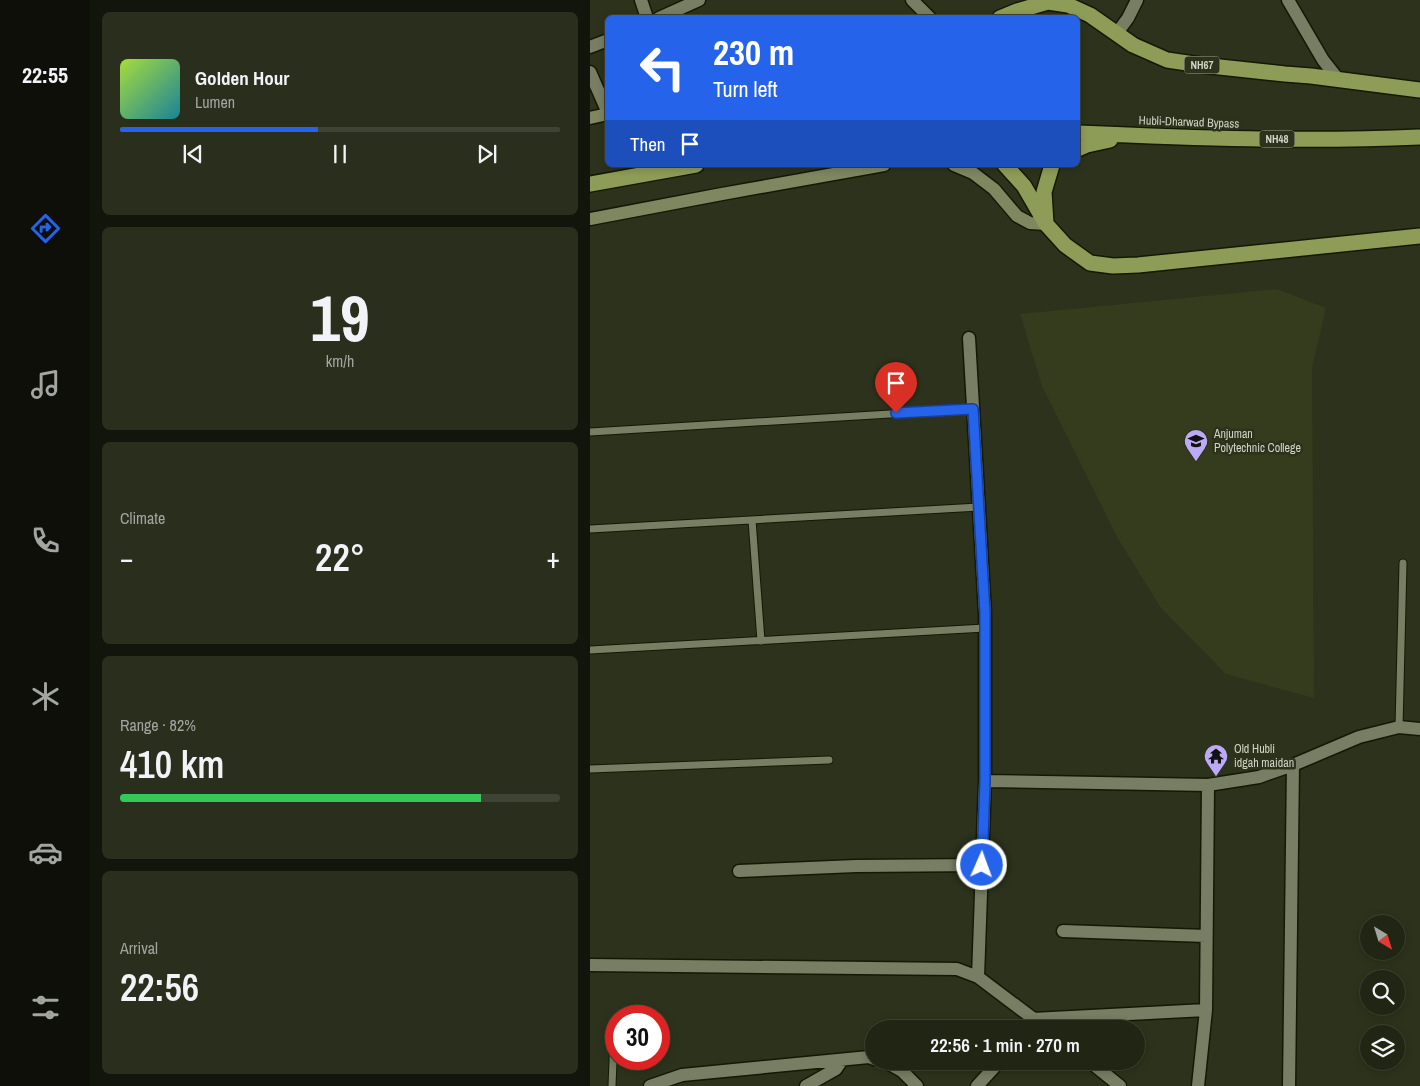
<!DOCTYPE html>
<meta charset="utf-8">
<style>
body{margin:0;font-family:"Archivo Narrow",sans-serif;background:#292e1d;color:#f1f3f6;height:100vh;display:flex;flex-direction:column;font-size:19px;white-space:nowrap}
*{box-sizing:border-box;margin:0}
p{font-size:16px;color:#a2a5a0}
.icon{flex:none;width:28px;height:28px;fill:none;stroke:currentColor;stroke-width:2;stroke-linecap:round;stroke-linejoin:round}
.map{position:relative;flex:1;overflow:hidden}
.sheet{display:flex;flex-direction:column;gap:12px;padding:12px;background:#12150b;width:500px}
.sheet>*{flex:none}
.guide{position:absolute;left:15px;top:15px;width:475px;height:152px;border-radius:8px;box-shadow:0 2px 8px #0003,0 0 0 1px #3e4334;background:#2563eb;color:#fff;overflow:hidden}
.needle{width:32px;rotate:142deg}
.buttons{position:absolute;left:770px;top:915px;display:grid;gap:10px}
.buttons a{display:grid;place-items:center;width:45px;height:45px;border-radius:50%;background:#212614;box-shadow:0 2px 8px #0003,0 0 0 1px #3e4334;font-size:25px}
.speed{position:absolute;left:15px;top:1005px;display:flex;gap:10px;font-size:25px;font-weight:700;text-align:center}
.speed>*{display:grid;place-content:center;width:65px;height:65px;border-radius:50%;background:#212614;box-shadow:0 2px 8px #0003,0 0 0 1px #3e4334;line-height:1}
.speed .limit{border:8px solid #d22;background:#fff;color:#111}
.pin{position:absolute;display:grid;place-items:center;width:42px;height:42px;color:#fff;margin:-51px -21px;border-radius:50% 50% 50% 0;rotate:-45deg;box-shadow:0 0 5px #0007}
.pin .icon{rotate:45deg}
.me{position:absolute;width:55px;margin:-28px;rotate:2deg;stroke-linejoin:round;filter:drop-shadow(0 0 4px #0008)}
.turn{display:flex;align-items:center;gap:18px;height:105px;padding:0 25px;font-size:22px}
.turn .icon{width:65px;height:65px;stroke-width:2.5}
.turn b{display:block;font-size:35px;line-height:42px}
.then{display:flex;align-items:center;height:48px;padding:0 25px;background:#0003;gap:10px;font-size:19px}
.big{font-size:38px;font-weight:600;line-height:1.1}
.sheet .card{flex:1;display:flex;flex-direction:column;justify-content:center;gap:8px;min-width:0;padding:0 18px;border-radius:8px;background:#292e1d}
.sheet .dial{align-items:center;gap:0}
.dial b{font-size:65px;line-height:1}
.song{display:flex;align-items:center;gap:15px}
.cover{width:60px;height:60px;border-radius:8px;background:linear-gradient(135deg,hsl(80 70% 55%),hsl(190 70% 35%))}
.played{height:5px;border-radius:2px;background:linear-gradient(90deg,#2563eb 45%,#3e4334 45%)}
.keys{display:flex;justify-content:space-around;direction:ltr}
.heat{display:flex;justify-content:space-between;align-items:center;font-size:28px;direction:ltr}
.charge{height:8px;border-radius:4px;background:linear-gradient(90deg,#34c759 82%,#3e4334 0)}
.trip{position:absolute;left:275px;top:1020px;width:280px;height:50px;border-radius:25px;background:#212614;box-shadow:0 2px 8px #0003,0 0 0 1px #3e4334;font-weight:600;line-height:50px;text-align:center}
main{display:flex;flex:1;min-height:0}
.menu{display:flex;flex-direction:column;width:90px;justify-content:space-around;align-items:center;background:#0d0f08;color:#a2a5a0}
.menu .icon{width:35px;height:35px}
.menu .on{color:#2563eb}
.menu b{font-size:22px;color:#f1f3f6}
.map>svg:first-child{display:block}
.built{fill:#353b1d}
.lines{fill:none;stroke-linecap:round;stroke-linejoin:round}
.lane-casing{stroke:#151904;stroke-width:9}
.street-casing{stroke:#151904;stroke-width:15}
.secondary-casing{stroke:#151904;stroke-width:15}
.highway-casing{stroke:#151904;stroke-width:18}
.lane{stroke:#777e64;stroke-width:7}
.street{stroke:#777e64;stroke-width:12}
.secondary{stroke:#7e8760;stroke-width:12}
.highway{stroke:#8d9c57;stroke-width:15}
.route-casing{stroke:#184099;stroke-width:12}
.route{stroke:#2563eb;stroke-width:9}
.labels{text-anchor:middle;stroke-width:5;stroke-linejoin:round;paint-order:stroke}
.shield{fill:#2c321b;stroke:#9fa393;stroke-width:1}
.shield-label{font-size:11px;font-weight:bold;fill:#d0d4c6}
.street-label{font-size:12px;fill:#d0d4c6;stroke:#2c321b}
.poi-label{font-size:12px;fill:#d0d4c6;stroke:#2c321b;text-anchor:start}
</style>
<main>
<nav class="menu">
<b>22:55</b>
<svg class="icon on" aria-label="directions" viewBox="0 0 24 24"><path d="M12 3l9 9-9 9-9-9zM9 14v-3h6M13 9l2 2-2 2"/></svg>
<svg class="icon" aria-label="music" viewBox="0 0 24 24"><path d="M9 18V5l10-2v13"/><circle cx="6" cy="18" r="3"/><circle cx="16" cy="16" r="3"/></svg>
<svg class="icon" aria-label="phone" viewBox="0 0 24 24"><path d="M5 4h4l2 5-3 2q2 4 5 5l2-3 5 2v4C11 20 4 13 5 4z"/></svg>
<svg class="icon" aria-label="climate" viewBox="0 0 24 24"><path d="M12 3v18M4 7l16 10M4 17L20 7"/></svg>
<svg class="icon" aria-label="car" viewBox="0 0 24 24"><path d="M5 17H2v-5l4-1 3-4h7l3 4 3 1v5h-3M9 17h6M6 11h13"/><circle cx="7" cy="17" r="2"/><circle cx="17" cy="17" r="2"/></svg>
<svg class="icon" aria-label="filters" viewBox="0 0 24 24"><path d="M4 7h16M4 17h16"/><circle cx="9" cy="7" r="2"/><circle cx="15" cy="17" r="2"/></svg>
</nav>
<section class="sheet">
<div class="card">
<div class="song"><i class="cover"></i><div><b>Golden Hour</b><p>Lumen</p></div></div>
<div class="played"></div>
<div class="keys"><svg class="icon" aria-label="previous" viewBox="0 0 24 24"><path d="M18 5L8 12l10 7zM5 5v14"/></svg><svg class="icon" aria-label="pause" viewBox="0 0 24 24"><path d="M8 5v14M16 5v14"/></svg><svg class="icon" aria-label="next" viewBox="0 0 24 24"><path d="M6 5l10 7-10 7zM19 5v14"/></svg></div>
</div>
<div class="card dial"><b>19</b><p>km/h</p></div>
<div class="card"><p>Climate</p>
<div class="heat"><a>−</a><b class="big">22°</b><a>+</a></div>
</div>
<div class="card"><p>Range · 82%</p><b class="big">410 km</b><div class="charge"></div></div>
<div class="card"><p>Arrival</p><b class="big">22:56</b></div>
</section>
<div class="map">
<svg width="830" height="1086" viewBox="0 0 830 1086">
<rect width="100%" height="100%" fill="#2c321b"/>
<path class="built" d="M687 289 736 308 722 368 724 698 636 674 571 608 528 539 452 386 430 314Z"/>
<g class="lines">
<g class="lane-casing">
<path id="lane" d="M0 432 383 409
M162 520 171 641
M0 529 389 507
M0 650 395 628
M809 727 813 563
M0 769 239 760
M22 1086 24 1036"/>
</g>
<g class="street-casing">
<path id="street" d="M51 0 57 18
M322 0 340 18
M698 0 733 60 748 79
M69 18 109 0
M527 33 538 18 547 0
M0 47 18 40
M0 72 18 113
M379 338 395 613V781L388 977
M395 781 618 785 669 777 703 765 769 737 809 727 830 729
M149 871 266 866 392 865
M473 931 616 936
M0 965 367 969 388 977 457 1029
M443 1019 616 1010
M294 1061 312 1071 327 1086
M499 1061 530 1086
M60 1086 92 1075 279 1057 284 1059
M216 1086 246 1069 252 1060
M387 1086 410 1061
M608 1086 616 1010 618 785
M699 1086 703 765"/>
</g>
<g class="secondary-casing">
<path id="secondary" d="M0 118 18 114
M364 165 383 173 404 189 427 216 440 223 456 224
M0 219 132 194 294 165"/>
</g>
<g class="highway-casing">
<path id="highway" d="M410 18 427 11 458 2 478 5 500 15 543 45 577 60 611 65 695 74 721 76 830 90
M488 133C602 138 716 142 830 137
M488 149 497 145 520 140
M415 165 434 186 456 224 475 245 500 263 523 266 548 265 830 236
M0 184 106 165
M456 223 454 192 462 165"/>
</g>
<use href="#lane" class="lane"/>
<use href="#street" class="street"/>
<use href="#secondary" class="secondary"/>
<use href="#highway" class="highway"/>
</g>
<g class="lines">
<g class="route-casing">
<path id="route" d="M306 413 383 409 395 613V781L392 865"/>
</g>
<use href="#route" class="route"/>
</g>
<defs>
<g id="university-pin" transform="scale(1.25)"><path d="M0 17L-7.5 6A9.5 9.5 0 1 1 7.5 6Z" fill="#bcaaf6" stroke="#2c321b"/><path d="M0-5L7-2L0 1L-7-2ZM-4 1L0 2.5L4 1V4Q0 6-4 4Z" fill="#111"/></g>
<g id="temple-pin" transform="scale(1.25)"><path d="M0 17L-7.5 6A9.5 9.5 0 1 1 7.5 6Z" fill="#bcaaf6" stroke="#2c321b"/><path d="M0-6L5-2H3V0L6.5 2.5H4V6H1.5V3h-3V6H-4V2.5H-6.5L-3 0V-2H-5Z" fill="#111"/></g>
</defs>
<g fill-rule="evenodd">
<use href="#university-pin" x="606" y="441"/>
<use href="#temple-pin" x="626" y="756"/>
</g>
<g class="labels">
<g class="shield">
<rect x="594.5" y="56.5" width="35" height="17" rx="4"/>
<rect x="669.5" y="130.5" width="35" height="17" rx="4"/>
</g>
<g class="shield-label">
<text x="612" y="69">NH67</text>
<text x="687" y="143">NH48</text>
</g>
<g class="street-label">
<text transform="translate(599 122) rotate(2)" y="4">Hubli-Dharwad Bypass</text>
</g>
<g class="poi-label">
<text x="624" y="438">Anjuman<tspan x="624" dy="14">Polytechnic College</tspan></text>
<text x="644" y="753">Old Hubli<tspan x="644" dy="14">idgah maidan</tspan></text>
</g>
</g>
</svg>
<div class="buttons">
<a><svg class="needle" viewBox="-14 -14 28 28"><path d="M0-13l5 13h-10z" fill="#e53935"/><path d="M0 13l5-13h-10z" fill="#a2a5a0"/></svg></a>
<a><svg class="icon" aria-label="search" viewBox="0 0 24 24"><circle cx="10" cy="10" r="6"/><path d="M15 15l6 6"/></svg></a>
<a><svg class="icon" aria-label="layers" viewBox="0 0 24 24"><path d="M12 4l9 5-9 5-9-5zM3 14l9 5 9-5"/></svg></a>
</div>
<div class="speed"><div class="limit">30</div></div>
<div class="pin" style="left:306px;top:413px;background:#d93025"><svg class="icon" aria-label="arrive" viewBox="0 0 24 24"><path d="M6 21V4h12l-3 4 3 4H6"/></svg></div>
<svg class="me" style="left:392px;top:865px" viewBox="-20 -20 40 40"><circle r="17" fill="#2563eb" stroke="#fff" stroke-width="3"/><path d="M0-11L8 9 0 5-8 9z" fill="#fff"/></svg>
<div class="trip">22:56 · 1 min · 270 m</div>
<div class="guide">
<div class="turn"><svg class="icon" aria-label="left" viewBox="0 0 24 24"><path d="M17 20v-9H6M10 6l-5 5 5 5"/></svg><div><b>230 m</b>Turn left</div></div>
<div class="then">Then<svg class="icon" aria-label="arrive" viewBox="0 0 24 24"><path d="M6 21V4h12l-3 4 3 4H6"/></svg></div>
</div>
</div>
</main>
